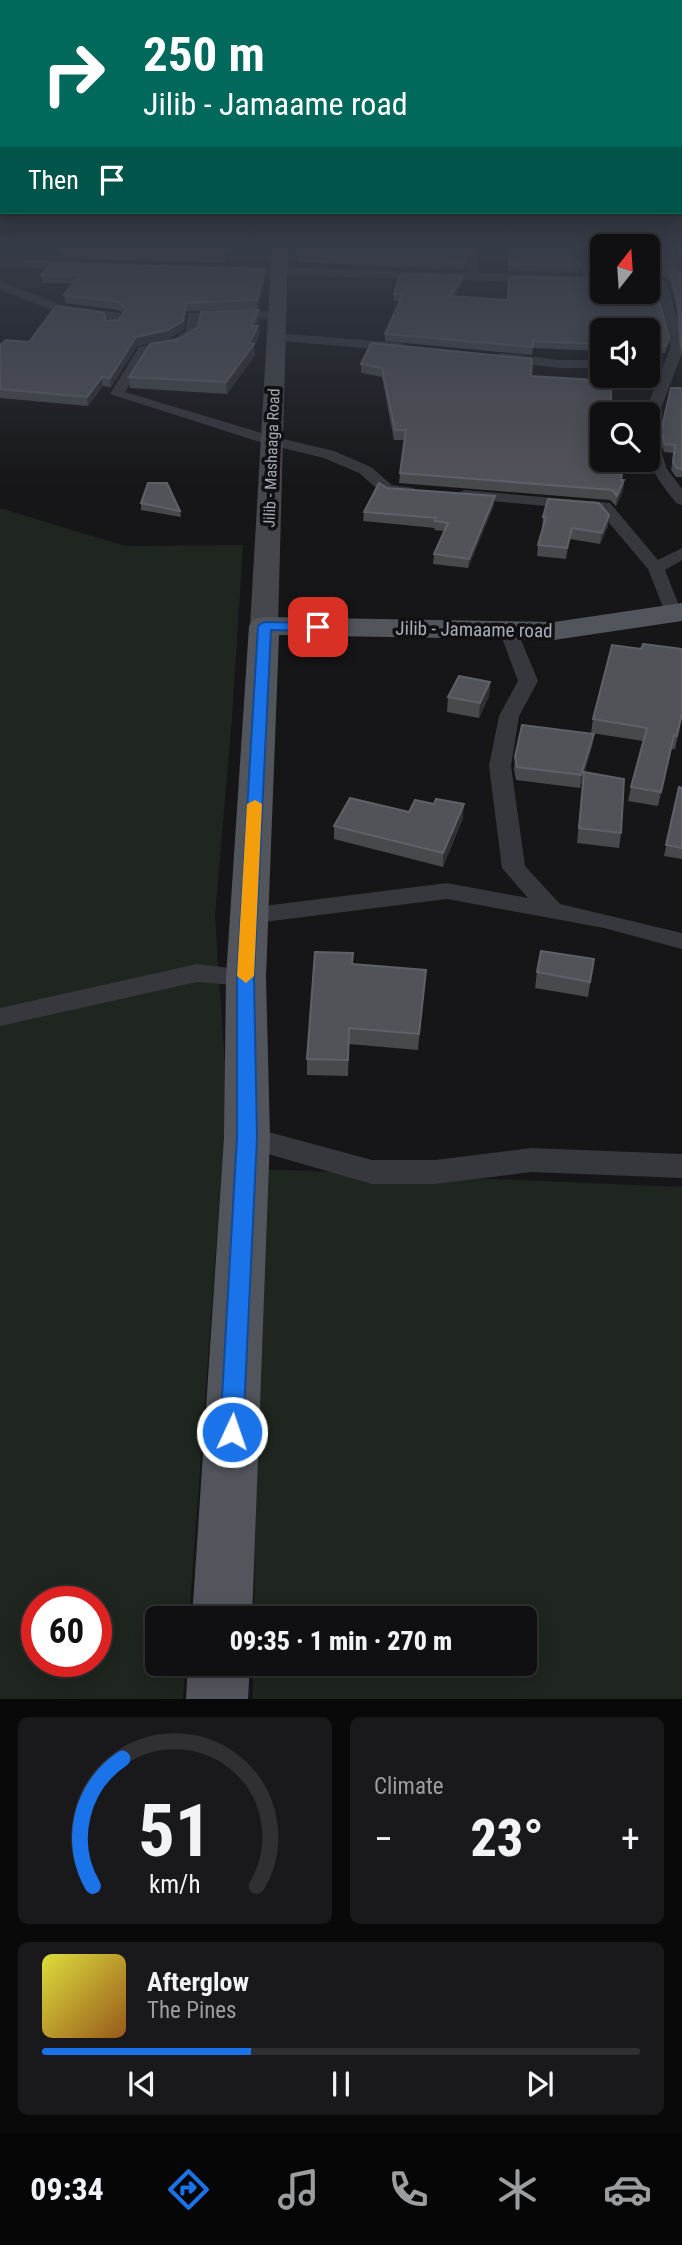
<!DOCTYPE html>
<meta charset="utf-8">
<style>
body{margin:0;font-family:"Roboto Condensed",sans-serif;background:#19191b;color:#f1f3f6;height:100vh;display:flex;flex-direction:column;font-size:26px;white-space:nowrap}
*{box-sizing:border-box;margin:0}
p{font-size:23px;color:#9c9d9f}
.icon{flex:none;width:38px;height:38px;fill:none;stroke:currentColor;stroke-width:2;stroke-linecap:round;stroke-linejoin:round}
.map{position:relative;height:1699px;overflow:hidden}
.panel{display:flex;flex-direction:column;gap:18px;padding:18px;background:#09090a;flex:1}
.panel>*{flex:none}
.top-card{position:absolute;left:0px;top:0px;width:682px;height:214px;box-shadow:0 4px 18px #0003,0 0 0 2px #303032;background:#00695c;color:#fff;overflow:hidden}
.needle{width:46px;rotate:17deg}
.fabs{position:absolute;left:590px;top:234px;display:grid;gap:14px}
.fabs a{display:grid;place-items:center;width:70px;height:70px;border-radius:10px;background:#101012;box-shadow:0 4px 18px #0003,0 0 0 2px #303032;font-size:35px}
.speed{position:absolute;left:21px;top:1586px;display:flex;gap:14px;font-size:35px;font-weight:700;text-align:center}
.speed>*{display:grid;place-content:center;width:91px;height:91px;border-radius:50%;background:#101012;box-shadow:0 4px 18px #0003,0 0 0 2px #303032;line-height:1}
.speed .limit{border:10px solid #d22;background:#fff;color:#111}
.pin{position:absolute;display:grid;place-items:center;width:60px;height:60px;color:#fff;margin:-30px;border-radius:14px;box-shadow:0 4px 10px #0006}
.me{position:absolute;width:77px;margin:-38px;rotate:3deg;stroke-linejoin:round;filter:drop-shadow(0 0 5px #0008)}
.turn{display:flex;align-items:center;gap:24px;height:147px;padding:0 28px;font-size:32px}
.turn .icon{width:91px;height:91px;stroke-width:2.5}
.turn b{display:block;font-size:49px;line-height:60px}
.then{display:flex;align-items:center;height:66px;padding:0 28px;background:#0003;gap:14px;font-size:26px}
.big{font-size:52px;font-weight:800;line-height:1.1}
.panel .card{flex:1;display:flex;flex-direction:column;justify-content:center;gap:10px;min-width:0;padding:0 24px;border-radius:10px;background:#19191b}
.panel .dial{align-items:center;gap:0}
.dial svg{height:182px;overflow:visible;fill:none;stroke:#303032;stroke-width:7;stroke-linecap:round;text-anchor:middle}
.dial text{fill:#f1f3f6;stroke:none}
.song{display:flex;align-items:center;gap:21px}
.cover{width:84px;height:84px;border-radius:10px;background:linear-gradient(135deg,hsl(60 70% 55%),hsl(30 70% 35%))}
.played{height:7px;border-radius:4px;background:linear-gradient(90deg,#1a73e8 35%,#303032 35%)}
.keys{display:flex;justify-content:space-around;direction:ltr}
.heat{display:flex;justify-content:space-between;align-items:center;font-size:38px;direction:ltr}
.panel .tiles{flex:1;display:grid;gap:18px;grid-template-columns:1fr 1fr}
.card:last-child{grid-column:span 2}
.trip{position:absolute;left:145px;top:1606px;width:392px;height:70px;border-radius:10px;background:#101012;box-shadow:0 4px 18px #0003,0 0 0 2px #303032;font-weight:800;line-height:70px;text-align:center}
.tab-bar{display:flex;height:112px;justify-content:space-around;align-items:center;background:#060607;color:#9c9d9f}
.tab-bar .icon{width:49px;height:49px}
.tab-bar .selected{color:#1a73e8}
.tab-bar b{font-size:32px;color:#f1f3f6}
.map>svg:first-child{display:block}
.green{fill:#1e261f;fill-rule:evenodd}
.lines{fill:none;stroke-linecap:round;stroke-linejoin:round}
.street{fill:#37383d;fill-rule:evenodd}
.secondary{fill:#45474d;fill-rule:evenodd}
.primary{fill:#53555c;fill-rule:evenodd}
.wall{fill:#47494d}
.shaded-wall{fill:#2f3033}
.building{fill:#525359;stroke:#5f6168;stroke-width:2}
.route{fill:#1a73e8;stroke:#114b97;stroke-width:2}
.slow{fill:#f59e0b}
.labels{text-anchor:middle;stroke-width:7;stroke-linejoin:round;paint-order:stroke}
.far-street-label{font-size:16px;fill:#a8adb8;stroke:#111113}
.street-label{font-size:19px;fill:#a8adb8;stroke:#111113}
</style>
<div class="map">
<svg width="682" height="1699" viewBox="0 0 682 1699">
<rect width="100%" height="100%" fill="#161618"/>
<path class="green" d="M0 508 125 546 243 545 232 718 215 916 227 1097 189 1619H158V1664H186L183 1699H0ZM37 1601H96V1661H37Z
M261 1169 682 1187V1699H253V1664H525V1619H254Z"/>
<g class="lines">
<path class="street" d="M464 248H476L480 273 584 276 571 257 570 248H582L583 257 596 276H602V284L234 274 228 270 234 266 468 273Z
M661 248H673L682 264V278L678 277Z
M0 259 81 261 87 265 81 269 0 267Z
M661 278 667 282 682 336V353L655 424 648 428V415H644L671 346 655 282Z
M0 281 61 305 119 313 125 317 117 327H107L106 324 109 319 54 311 0 289Z
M281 311 283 314 277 318 199 320 197 336 179 347 149 353 125 392 275 437 334 451 371 467 392 485 414 488V494L381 492 359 473 324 458 266 444 110 394 139 347 170 341 186 331 188 313Z
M275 333 401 343 408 347 401 351 270 340V334Z
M501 353 559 360H602V368H559L496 360 494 357Z
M648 429 655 433 667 469 682 489V505L676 503C655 476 645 464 648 429Z
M464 490 610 503 658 560 682 548V560L665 570 682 613 673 618 667 617 648 569 599 511 458 498 456 495Z
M508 624 517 630 538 681 519 716 511 766 525 866 560 904 682 933V949L604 928 447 899 249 924 241 922 237 916 241 910 249 908 447 883 528 898 502 868 489 766 499 716 518 681 499 630Z
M197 964 255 971 259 977 255 983 246 986 197 982 0 1026V1008Z
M247 1126 372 1160H435L531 1148 682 1154V1178L531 1172 435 1184H372L237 1145 233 1137 237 1129Z"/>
<path class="secondary" d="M272 248H288L278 626 274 632H254L250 626Z"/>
<path class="primary" d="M682 603V621L554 640 279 635 266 977 270 1137 252 1619H192L224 1137 226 977 249 626 253 620 264 617 554 622Z
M188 1664H250L248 1699H186Z"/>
</g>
<path class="wall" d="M294 248H463L465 270 299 262Z
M509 248 569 252 580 266 579 273 508 271Z
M583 248H602V274L597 273Z
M648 248 677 272 682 273V354H680L677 310 670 281 662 276 655 281 669 339 665 353H648V331H602V351L533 348 532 355 385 341V334L400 301H394V294L463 276 462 283 455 296 508 300 602 292Z
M676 248H682V259Z
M61 251 226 254 224 263 62 258Z
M265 269V277L258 309 186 311 184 329 169 339 137 346 111 387 103 386 88 406 0 398V345L29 342 106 321 118 320 123 314 119 310 65 303 64 295 73 283H42L41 275Z
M259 321 257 326H258L259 337 254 346 255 355 227 394 130 388 129 377 179 339 198 327Z
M361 364 531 376 611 406 610 415H602V426L592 458 601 470 600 472 624 480 623 491 616 506 610 500 399 483 400 473 404 440H394L382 377 361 373Z
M682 388V477H676L671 470 674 453 664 452 660 439 661 431Z
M141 503 180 511 181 517 141 510Z
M494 505 468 568 433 564 434 554 444 531 434 530 435 528 363 521 364 512Z
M543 517 608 526 600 544 570 539 566 559 537 556 538 545 543 528H542Z
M490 682 489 696 479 718 447 712 448 697Z
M682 715 675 749H671L658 806 628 801 631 787 643 741 591 733 593 719Z
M594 734 592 746 580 788 516 780 514 769 515 757Z
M584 772 621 833 619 848 577 843Z
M679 787 682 788V859L664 856Z
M434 804 463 818 443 867 334 839V826L409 812Z
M594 959 588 997 535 988 537 972Z
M353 964 426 970 418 1050 349 1044 348 1076 307 1075V1059Z"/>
<path class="shaded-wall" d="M265 269V277L258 309 257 300Z
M663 269 662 276 652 283 653 276Z
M463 276 462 283 451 303V296Z
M186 303V311L184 329 169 339 137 346 111 387 110 378 136 337Z
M259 310V321L252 336 251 326Z
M258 326 259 337 254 346 255 355 227 394 226 382Z
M102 377 103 386 88 406 87 397Z
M602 420V426L589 468 590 458Z
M624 480 623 491 616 506 617 496Z
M495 496 494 505 468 568 469 559Z
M609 515 608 526 600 544 602 533Z
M572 528 570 539 566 559 567 548Z
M490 682 489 696 479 718 480 703Z
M594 734 592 746 580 788 581 775Z
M464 804 463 818 443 867V853Z
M426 970 425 986 418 1050 419 1034Z"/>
<path class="building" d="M64 248H225L223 256 61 251Z
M296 248H463L465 263 299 255Z
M509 248H569V252L580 266 509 264Z
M588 248H602V267H598Z
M648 248H663L677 272 682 273V347L681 346 678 303 671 274 663 269 653 276 669 339 666 346 648 345V331H602V344L533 341V347L385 334 403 294H394L400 274 463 276 451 296 508 300 509 277 602 279V292H648Z
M51 263 265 269 257 300 186 303 183 321 168 330 136 337 110 378 102 377 87 397 0 389V345L6 340 29 342 56 306 104 313 106 321 118 320 126 310 119 302 64 295 79 275H41Z
M259 310 251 326H258L249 343 254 344 226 382 129 377 150 344 179 339 198 327 201 312Z
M371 343 532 359 531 376 611 381V406H607L604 415H602V420L590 458 602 460 598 472 622 474 621 480H624L617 496 612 490 400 473 406 430H395L382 368 361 364Z
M671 388H682V469L677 468 673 462 675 445 665 444 661 431Z
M148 483H167L180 511 141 503Z
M379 483 387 488 495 496 469 559 434 554 448 523 435 521 436 518 364 512Z
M548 499 599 503 609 515 602 533 572 528 567 548 538 545 546 517H543Z
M643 644 682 649V713L677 736 674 735 661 792 631 787 647 728 593 719 612 645 641 649Z
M459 676 490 682 480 703 448 697Z
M522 725 594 734 581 775 517 767 515 757Z
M584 772 624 779 621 833 579 828Z
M679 787 682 788V848L666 845Z
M350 798 409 812 415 800 434 804 436 799 464 804 443 853 334 826Z
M541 951 594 959 590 982 537 972Z
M315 952 353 953 352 964 426 970 419 1034 349 1028 348 1060 307 1059Z"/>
<linearGradient id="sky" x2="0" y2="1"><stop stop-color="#0c0c0d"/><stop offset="0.51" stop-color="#363c48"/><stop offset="1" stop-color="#363c48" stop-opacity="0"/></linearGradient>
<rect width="682" height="486" fill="url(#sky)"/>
<path class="route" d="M264 622 318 623 325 627 318 631 271 630 254 977 257 1137 243 1432 240 1439 232 1443 223 1439 220 1432 237 1137V977L258 626Z"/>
<path class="slow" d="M255 800 262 804 254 976 246 983 237 976 247 804Z"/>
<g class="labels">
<g class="far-street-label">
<text transform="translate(271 458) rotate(-88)" y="6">Jilib - Mashaaga Road</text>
</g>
<g class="street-label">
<text transform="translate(474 629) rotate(1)" y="7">Jilib - Jamaame road</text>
</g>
</g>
</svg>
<div class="fabs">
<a><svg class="needle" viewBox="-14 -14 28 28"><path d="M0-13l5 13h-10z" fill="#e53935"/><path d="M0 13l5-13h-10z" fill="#9c9d9f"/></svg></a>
<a><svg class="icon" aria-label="sound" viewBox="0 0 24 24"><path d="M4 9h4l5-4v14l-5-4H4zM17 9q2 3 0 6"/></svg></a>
<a><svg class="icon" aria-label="search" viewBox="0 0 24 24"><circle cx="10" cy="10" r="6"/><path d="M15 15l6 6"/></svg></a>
</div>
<div class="speed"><div class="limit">60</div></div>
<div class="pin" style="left:318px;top:627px;background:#d93025"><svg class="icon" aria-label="arrive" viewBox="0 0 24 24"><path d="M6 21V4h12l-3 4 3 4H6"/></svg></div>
<svg class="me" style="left:232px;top:1432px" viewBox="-20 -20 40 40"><circle r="17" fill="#1a73e8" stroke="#fff" stroke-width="3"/><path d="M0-11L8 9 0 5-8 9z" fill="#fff"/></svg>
<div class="trip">09:35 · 1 min · 270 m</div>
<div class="top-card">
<div class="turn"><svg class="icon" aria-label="right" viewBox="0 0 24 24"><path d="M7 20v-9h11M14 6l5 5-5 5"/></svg><div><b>250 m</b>Jilib - Jamaame road</div></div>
<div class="then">Then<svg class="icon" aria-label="arrive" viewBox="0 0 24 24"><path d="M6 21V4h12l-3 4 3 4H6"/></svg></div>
</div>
</div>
<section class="panel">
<div class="tiles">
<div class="card dial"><svg viewBox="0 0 100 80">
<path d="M14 69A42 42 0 1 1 86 69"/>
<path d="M14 69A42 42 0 0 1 27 13" stroke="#1a73e8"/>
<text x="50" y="56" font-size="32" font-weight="700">51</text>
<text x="50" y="72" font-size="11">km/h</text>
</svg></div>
<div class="card"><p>Climate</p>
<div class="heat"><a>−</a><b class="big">23°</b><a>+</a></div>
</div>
<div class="card">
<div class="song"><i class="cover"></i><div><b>Afterglow</b><p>The Pines</p></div></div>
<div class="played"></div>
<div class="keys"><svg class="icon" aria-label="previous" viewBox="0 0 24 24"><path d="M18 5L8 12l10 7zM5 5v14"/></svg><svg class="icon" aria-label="pause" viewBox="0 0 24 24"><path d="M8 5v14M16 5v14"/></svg><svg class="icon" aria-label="next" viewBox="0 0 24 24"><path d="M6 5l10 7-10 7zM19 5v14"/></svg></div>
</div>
</div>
</section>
<nav class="tab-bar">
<b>09:34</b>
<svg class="icon selected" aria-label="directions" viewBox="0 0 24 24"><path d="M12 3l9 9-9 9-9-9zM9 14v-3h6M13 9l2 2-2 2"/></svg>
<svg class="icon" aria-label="music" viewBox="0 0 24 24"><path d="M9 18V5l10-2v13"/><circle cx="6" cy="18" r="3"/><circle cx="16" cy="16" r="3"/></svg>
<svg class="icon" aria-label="phone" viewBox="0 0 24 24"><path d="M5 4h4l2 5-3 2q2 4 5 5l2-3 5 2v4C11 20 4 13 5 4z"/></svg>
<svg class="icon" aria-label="climate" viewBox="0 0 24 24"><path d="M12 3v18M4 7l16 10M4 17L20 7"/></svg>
<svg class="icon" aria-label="car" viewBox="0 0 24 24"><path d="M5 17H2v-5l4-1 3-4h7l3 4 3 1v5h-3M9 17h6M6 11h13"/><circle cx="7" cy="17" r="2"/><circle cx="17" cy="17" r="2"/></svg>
</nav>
